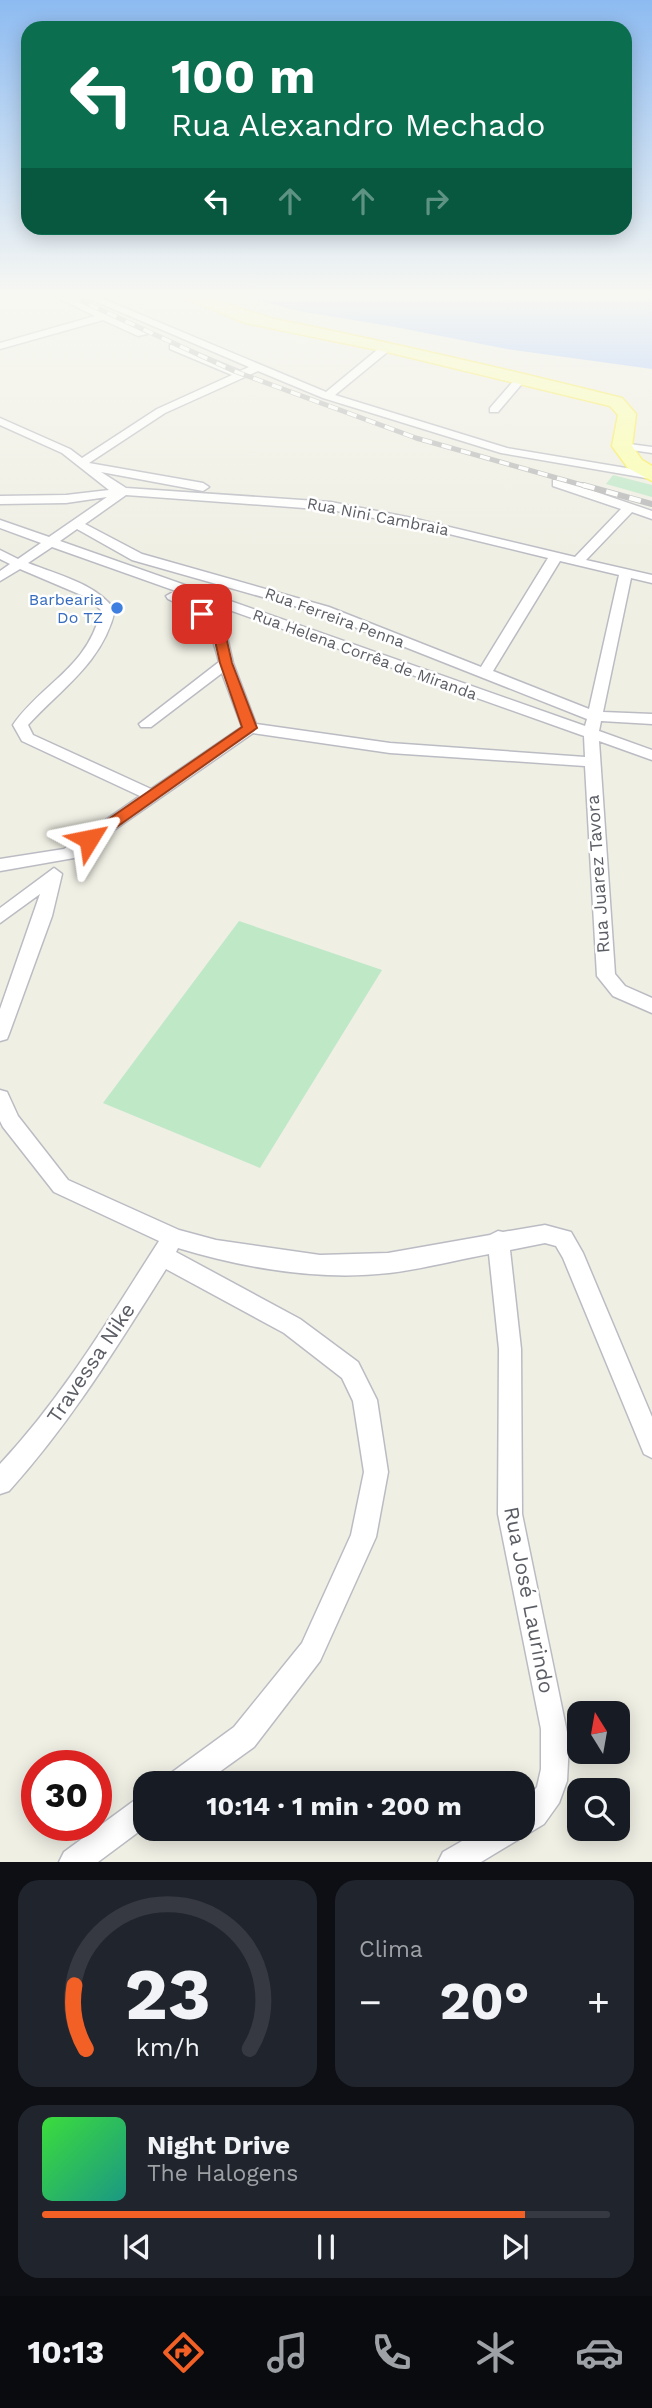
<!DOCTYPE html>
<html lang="pt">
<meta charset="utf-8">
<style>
body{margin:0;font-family:"Work Sans",sans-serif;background:#20242c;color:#f1f3f6;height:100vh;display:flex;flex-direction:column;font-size:26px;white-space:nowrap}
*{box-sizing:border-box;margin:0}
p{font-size:23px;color:#9ea1a6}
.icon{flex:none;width:38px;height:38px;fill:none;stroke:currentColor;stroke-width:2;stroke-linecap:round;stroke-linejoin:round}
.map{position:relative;height:1862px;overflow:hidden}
.panel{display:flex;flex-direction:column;gap:18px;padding:18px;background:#0d0f14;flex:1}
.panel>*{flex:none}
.banner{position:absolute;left:21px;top:21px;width:611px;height:214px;border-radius:21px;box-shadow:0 4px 18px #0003;background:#0b6e4f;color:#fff;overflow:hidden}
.needle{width:46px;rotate:349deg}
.tools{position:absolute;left:567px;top:1701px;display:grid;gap:14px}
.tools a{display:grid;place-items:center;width:63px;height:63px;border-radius:14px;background:#171b24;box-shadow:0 4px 18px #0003;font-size:35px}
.speed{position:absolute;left:21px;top:1750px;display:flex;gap:14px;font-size:35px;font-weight:700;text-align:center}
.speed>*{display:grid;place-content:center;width:91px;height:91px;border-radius:50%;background:#171b24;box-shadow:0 4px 18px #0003;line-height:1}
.speed .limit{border:10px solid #d22;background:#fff;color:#111}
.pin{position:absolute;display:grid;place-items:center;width:60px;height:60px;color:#fff;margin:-30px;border-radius:14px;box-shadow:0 4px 10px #0006}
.me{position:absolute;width:77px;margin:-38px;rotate:55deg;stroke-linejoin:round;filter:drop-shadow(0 0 5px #0008)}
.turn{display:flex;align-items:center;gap:24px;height:147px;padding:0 35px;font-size:32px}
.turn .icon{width:91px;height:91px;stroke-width:2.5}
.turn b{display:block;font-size:49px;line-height:60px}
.lanes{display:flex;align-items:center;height:66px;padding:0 35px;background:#0003;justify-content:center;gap:35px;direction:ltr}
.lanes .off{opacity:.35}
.big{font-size:52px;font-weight:700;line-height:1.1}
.panel .tile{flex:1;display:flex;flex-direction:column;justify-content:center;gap:10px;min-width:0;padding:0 24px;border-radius:21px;background:#20242c}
.panel .dial{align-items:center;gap:0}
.dial svg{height:182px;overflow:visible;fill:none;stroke:#363941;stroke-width:7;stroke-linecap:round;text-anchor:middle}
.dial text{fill:#f1f3f6;stroke:none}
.song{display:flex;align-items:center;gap:21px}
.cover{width:84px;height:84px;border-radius:10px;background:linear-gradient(135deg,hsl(120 70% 55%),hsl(170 70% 35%))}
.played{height:7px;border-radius:4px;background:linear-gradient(90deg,#f36026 85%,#363941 85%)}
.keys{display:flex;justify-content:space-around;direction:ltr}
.heat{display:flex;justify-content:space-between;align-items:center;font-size:38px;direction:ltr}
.panel .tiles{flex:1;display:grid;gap:18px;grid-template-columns:1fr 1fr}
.tile:last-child{grid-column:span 2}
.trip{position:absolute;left:133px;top:1771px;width:402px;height:70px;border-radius:21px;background:#171b24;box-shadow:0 4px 18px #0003;font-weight:700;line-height:70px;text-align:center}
.tabs{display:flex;height:112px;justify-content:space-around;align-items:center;background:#090b0e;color:#9ea1a6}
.tabs .icon{width:49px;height:49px}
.tabs .current{color:#f36026}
.tabs b{font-size:32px;color:#f1f3f6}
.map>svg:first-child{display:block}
.green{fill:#bfe8c7}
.water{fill:#a4c5ff}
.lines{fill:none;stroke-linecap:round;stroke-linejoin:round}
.street-casing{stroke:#bbbcc3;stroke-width:3}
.primary-casing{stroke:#f9ed53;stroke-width:3}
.street{fill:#fff;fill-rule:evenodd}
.primary{fill:#fbffa9;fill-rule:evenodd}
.rail-far1-casing{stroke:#b7b7b8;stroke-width:5}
.rail-casing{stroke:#b7b7b8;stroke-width:6}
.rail-far1{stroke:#fff;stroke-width:3.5;stroke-dasharray:10;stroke-linecap:butt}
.rail{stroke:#fff;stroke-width:4.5;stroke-dasharray:12;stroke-linecap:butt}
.route{fill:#f36026;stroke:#9e3e19;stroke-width:2}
.shop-dot{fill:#3f7fe0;stroke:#fff;stroke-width:2.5}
.labels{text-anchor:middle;stroke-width:5;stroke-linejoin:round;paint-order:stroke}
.far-street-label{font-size:16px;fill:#5c5e65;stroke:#fff}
.far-shop-label{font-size:16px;fill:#366cbe;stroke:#fff;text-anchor:end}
.street-label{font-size:18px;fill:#5c5e65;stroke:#fff}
.near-street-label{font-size:21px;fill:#5c5e65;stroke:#fff}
</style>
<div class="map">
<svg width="652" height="1862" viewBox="0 0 652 1862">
<rect width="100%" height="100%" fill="#efefe4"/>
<path class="green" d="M613 475 652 485V497L606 484Z
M239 921 382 970 260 1168 103 1103Z"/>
<path class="water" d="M240 296H652V369L507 349 395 327 298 311Z"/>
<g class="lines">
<g class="street-casing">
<path id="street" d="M54 296H67L147 334 138 336 103 320 0 349V343L95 316Z
M83 296H96L326 392 383 345H391V349L335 395 507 448 650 472V476L646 478 501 453 323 398 258 371 165 413 89 463 203 483 209 487 203 491 101 472 126 488 331 502 412 518 575 557 621 509 553 486V480H561L652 511V519L632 512 586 560 652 575V583L631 578 603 712 652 714V724L601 721 599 731 652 750V760L599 741 615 974 625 986 652 998V1013L613 996 597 976 585 766 390 753 253 733 74 858 0 871V859L64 849 140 796 22 741 13 725C43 682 88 668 101 610L86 597 20 569 0 581V571L10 564 0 559V550L18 559 41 543 0 528V520L49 537 107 497 66 503 0 504V496L66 495 109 490 62 453 0 425V418L70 449 82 458 157 409 232 375 170 349V345H178L240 371 249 367ZM126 495 331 510 412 525 548 558 481 667 329 607 142 554 85 524ZM77 529 132 560 319 613 587 719 585 726 60 541ZM52 547 584 736 585 757 390 743 256 724 233 663 226 632 202 605 173 592 166 596 168 599C203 616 210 624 219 662L139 724 141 727H151L222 673 242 727 151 789 33 735 28 725C62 688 103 662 115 610 95 583 58 575 28 563ZM560 561 619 575 589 709 493 671Z
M517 377 526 379 498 412H490V408Z
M622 443 652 447V453L618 448V444Z
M54 868 62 874 52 916 9 1034 7 1039 0 1041V1009L40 894 0 923V908Z
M0 1090 7 1092 18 1116 68 1180 179 1230 216 1240 320 1255 388 1253 490 1235 498 1231 503 1232 545 1225 571 1232 583 1253 652 1417V1458L644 1454 563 1258 556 1246 545 1243 510 1250 521 1349 522 1514 569 1742 567 1781 559 1803 544 1824 481 1862H438L443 1852 483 1829H523V1804L537 1787 541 1769V1729L498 1514 499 1349 489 1254C456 1260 422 1269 389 1273 319 1281 244 1268 178 1248L176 1252 300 1319 358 1362 377 1400 388 1472 376 1537 320 1661 254 1747 204 1783H167L171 1773 234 1727 302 1643 351 1535 364 1472 353 1401 342 1378 284 1333 166 1269C116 1348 72 1421 9 1491L0 1494V1464C63 1397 110 1317 159 1241L54 1192 3 1127 0 1121Z
M145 1796V1827L98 1862H59L64 1852 135 1800Z"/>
</g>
<g class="primary-casing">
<path id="primary" d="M182 296C216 296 246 313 279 320 394 343 509 370 622 398L636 414 632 446 642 460 652 466V481L628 468 612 446 618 415 610 406 387 352 245 323Z"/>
</g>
<use href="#street" class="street"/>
<use href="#primary" class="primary"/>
<g class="rail-far1-casing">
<path id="rail-far1" d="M71 296 234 371 416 438 589 487"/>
</g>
<g class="rail-casing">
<path id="rail" d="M583 485 652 504"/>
</g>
<use href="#rail-far1" class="rail-far1"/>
<use href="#rail" class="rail"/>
</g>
<linearGradient id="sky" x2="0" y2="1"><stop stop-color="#8dbbf1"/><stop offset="0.53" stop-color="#f8f8f3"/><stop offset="1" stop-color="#f8f8f3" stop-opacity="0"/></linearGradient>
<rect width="652" height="557" fill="url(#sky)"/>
<path class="route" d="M202 611 225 632 232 663 257 728 94 843H84V836L242 727 220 663 213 632 196 614Z"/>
<circle class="shop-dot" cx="117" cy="608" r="7"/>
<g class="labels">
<g class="far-street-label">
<text transform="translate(378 516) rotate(11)" y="6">Rua Nini Cambraia</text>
<text transform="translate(335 617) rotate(20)" y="6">Rua Ferreira Penna</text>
<text transform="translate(365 654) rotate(20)" y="6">Rua Helena Corrêa de Miranda</text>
</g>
<g class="far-shop-label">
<text x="103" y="605">Barbearia<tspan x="103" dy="18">Do TZ</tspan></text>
</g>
<g class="street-label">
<text transform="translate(598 874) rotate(-94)" y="6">Rua Juarez Tavora</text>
</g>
<g class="near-street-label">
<text transform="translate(91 1363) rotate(-56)" y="7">Travessa Nike</text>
<text transform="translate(529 1600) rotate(79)" y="7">Rua José Laurindo</text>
</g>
</g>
</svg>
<div class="tools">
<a><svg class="needle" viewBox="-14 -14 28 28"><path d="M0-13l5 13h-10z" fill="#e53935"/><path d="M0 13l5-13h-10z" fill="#9ea1a6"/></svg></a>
<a><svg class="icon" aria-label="search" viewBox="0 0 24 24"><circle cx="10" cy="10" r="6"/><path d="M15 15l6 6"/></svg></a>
</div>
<div class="speed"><div class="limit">30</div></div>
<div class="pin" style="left:202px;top:614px;background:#d93025"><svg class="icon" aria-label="arrive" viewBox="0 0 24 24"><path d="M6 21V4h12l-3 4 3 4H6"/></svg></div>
<svg class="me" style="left:89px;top:839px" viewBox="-20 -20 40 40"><path d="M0-17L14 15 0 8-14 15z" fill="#f36026" stroke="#fff" stroke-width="4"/></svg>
<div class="trip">10:14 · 1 min · 200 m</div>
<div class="banner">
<div class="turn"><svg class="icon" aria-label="left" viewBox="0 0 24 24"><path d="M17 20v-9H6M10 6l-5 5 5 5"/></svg><div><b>100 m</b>Rua Alexandro Mechado</div></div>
<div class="lanes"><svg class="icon" aria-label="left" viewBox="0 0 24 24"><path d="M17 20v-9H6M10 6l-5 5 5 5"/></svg><svg class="icon off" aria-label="ahead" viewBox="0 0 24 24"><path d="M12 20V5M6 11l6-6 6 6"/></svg><svg class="icon off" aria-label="ahead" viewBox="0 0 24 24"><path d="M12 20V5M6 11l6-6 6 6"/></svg><svg class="icon off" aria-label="right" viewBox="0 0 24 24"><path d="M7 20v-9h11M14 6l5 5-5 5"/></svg></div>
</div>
</div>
<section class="panel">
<div class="tiles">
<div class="tile dial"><svg viewBox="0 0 100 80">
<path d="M14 69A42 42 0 1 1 86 69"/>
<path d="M14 69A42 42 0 0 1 9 41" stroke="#f36026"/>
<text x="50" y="56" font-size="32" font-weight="700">23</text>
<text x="50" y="72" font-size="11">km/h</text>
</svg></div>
<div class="tile"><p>Clima</p>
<div class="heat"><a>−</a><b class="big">20°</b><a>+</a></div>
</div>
<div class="tile">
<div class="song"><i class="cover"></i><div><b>Night Drive</b><p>The Halogens</p></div></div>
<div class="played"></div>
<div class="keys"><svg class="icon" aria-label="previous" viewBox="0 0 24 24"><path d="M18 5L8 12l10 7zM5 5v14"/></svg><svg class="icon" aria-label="pause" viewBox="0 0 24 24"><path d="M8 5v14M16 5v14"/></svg><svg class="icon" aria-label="next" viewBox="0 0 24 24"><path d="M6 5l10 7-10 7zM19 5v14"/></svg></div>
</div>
</div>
</section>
<nav class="tabs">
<b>10:13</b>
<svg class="icon current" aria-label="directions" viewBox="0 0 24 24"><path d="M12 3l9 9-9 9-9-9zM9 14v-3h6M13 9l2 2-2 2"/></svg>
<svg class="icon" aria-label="music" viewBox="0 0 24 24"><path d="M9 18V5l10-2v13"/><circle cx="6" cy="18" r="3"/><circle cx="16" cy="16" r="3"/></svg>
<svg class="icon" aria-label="phone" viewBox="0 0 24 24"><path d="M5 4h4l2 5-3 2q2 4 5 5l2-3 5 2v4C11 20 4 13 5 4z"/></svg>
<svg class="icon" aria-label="climate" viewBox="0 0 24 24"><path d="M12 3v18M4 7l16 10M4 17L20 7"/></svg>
<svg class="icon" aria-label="car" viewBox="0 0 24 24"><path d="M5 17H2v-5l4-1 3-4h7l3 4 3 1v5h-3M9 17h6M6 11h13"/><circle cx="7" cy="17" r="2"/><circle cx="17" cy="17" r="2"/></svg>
</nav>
